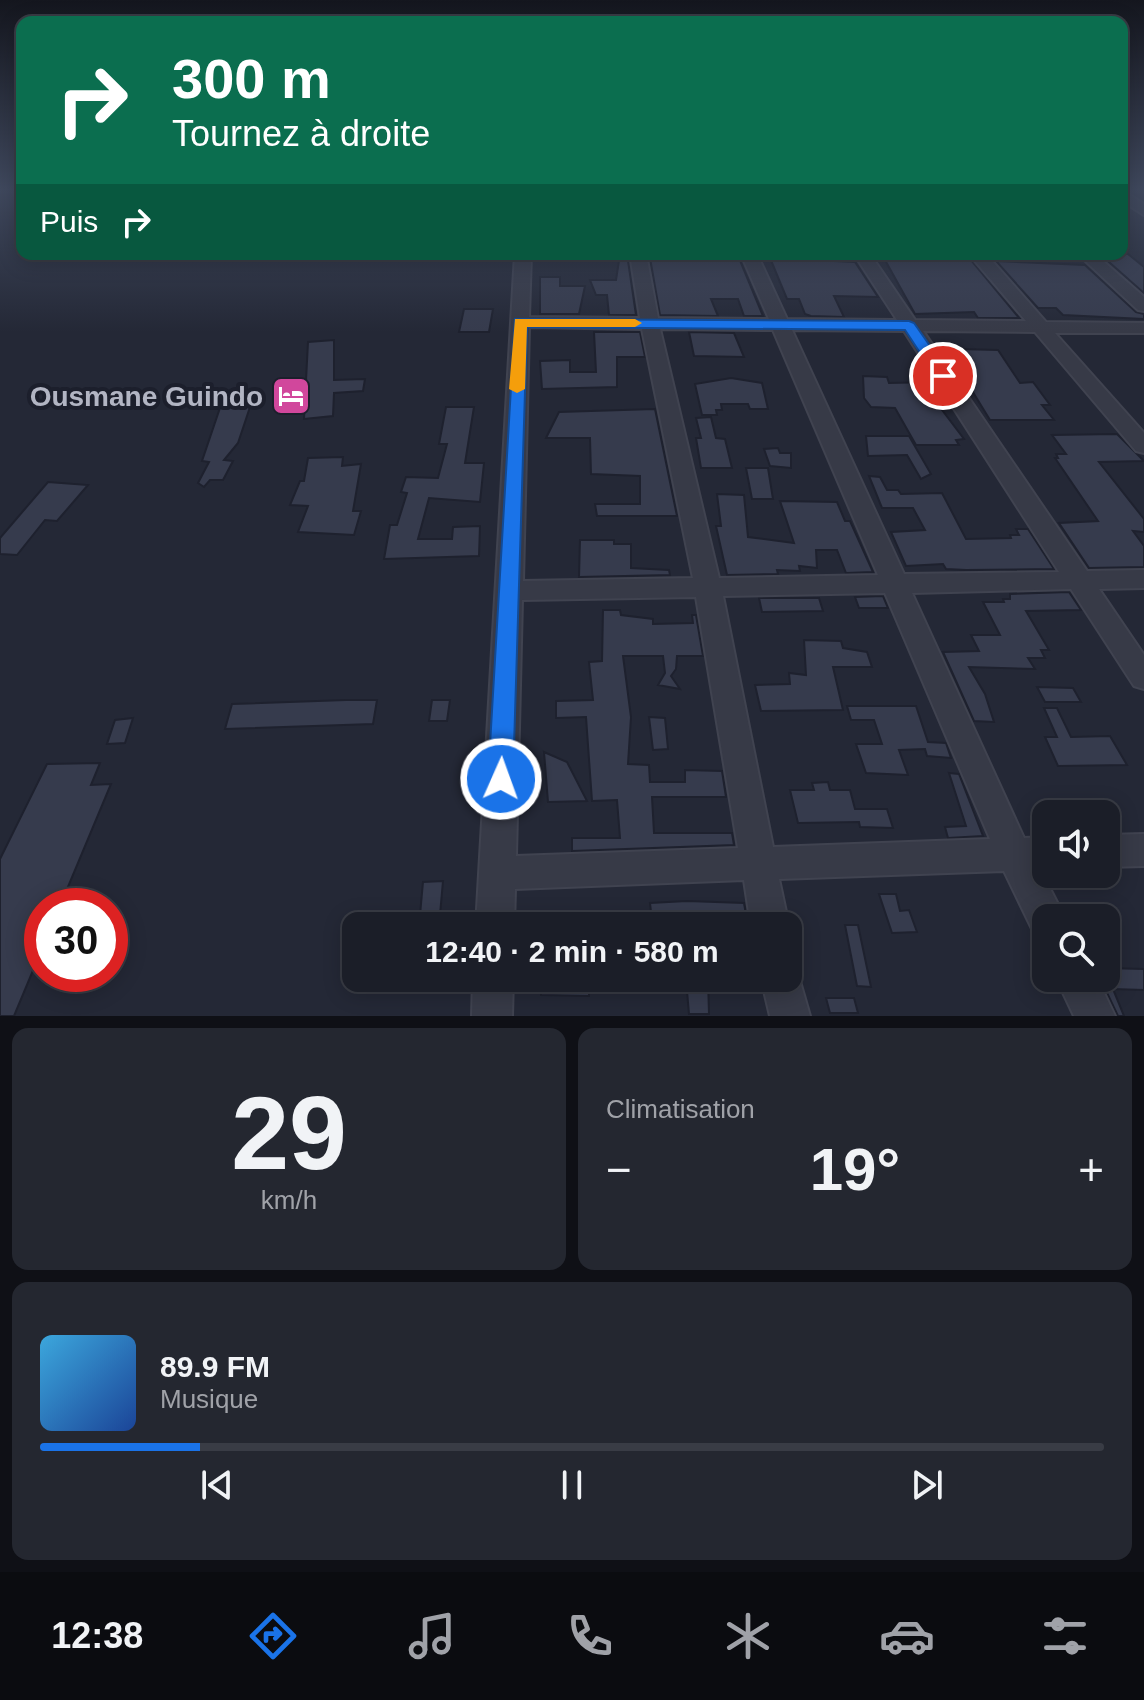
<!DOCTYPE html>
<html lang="fr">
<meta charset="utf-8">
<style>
body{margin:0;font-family:Helvetica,sans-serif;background:#242730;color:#f1f3f6;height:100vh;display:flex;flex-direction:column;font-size:30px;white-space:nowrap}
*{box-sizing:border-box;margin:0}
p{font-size:26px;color:#a0a2a8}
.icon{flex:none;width:44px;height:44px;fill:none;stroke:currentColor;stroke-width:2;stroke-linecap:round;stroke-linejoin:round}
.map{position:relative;height:1016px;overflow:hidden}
.details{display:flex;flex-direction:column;gap:12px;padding:12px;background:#0f1016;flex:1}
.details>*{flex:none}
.hud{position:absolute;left:16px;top:16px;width:1112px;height:244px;border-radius:16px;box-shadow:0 4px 20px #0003,0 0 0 2px #393c45;background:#0b6e4f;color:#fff;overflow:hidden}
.tools{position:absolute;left:1032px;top:800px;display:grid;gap:16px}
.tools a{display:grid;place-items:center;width:88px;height:88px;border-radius:16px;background:#1b1e28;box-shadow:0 4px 20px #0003,0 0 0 2px #393c45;font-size:40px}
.speed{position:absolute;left:24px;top:888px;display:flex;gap:16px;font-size:40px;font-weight:700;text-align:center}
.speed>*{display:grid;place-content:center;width:104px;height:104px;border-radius:50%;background:#1b1e28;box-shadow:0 4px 20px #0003,0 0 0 2px #393c45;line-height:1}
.speed .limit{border:12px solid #d22;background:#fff;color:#111}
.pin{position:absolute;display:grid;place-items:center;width:68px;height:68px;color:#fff;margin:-34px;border:4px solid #fff;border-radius:50%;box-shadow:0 2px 8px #0007}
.me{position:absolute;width:88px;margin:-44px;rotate:2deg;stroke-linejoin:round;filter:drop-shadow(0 0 6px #0008)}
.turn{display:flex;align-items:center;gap:28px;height:168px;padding:0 24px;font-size:36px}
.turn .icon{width:104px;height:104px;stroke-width:2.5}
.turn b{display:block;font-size:56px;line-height:68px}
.then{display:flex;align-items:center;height:76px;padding:0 24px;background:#0003;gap:16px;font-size:30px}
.big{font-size:60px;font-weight:700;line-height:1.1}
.details .widget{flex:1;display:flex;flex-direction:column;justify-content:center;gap:12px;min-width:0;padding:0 28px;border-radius:16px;background:#242730}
.details .dial{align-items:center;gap:0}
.dial b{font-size:104px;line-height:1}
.song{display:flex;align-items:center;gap:24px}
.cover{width:96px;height:96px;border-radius:12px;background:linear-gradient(135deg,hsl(200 70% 55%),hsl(220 70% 35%))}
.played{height:8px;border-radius:4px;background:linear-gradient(90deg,#1a73e8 15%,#393c45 15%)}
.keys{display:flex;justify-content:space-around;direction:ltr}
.heat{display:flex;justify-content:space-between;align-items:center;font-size:44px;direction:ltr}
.details .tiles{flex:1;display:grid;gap:12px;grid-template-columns:1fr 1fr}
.widget:last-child{grid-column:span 2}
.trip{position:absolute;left:342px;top:912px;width:460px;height:80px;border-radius:16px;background:#1b1e28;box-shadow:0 4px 20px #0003,0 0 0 2px #393c45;font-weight:700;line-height:80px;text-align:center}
.dock{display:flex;height:128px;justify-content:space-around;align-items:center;background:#0b0c10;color:#a0a2a8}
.dock .icon{width:56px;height:56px}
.dock .active{color:#1a73e8}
.dock b{font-size:36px;color:#f1f3f6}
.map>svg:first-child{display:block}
.building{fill:#363b4d;stroke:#1e212e;stroke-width:2}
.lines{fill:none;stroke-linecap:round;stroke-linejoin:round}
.minor-casing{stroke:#404350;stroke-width:4}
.minor{fill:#373a47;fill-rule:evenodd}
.route{fill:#1a73e8;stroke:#114b97;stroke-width:2}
.slow{fill:#f59e0b}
.labels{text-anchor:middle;stroke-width:8;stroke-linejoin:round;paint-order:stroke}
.poi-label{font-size:28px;font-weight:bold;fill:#b2b5c3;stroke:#1c1f2c;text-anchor:end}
</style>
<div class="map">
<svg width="1144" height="1016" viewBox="0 0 1144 1016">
<rect width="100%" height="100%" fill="#242836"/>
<path class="building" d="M620 254H627L636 315H609L607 295H596L590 280H616Z
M656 254 739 258 763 316H744L738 299H711L718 316 660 315 650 258 657 257Z
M894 254H966L1019 318H978L974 312 915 314 885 260H898Z
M1100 254H1128L1144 267V293Z
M770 258 855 262 878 297 834 296 844 317 811 316 805 314 799 299H787Z
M996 261 1085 265 1136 312 1144 314V319L1063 315 1056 308H1038Z
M540 277H560V286H585L579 314H540Z
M464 309H493L489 332H459Z
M594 332H640L645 357H617V387L542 389 540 361 570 360V372H596Z
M689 332 734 333 744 357 694 356Z
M334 340V380L365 379 363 391 334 393 333 416 304 419 308 342Z
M957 349 998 350 1020 383 1033 382 1050 405H1042L1054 420H990L968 384H974Z
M863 376 887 377 889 383 933 382 943 398H933L964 439 956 440 959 445H916L895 408 871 407 864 398Z
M731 378 762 383 768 409H750L748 404H721L722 410H716L717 415H702L695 384Z
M252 401 238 443 224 460 233 461 223 480H210L204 487 198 483 209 462 202 461 222 402Z
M446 407H474L465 463H484L480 502 429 498 418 539H452L453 527 480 526 479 556 384 559 390 525H397L407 493 401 492 406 477 438 478 447 444H439Z
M655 409 677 516H597L595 504H640V476L591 474 590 438H546L559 412Z
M711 417 716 438 725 439 732 468H701L696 438H701L696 418Z
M1117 434 1144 461 1099 462 1144 519V532L1133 531 1144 546V567L1089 568 1059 523 1098 521 1055 458H1058L1056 454H1066L1052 435Z
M866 436H909L931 474 921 479 907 455 868 456Z
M778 448 780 453H791V468L770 466 764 449Z
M343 457 342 466 361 464 353 511H361L354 535 298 532 308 506 290 505 300 481H304L308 458Z
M746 468H768L773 499H752Z
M869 476 880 477 887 490H898L901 494 942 493 966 539 1011 538 1010 535H1019L1016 529H1028L1054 569 966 570 946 569 943 564 906 566 891 532 925 530 913 508H882Z
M48 482 88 485 57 521 45 520 17 555 0 554V538Z
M717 494 744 495 748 537 794 543 780 501 837 502 845 521H850L873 572 846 573 837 550H816L817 568 799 566 800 571 777 570 778 574 727 575 716 526H721Z
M580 540H614V544H631V568L669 570 670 575 579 577Z
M1069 592 1081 610 1026 611 1049 650H1041L1045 658H1028L1035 669 969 667 985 694 994 722 974 721 943 652 979 651 971 635H1000L983 602H1004L1003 599H1010V594Z
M883 596 888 608H859L855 597Z
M759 598H819L823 611 762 612Z
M603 610H620L621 615 653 619V624L693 623 692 615H696L703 656H677L676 669 671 676 680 689 658 685 665 673 663 656H623L631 717 628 764 649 765 650 782H685V770L722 771 726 797H652L654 833H732L734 845 572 851V838H620L617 800 592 801 586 717 556 718V701L593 700 589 662 602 661Z
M804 640 841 641 843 648 867 652 872 667H833L843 710 761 711 755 685 790 684 789 673 806 675Z
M1037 687 1073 688 1081 702H1045Z
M346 700H377L373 724 225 729 232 704Z
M432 700H450L447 721H429Z
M847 706H916L928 742 946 743 951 758 927 756 925 749 899 750 908 775 866 773 856 744H882L874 720H851Z
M1044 708H1057L1071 737 1110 736 1127 765 1058 766 1045 737H1057Z
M649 717 665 718 668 749 653 750Z
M133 718 125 743 107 744 115 720Z
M544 752 567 762 587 801 548 802Z
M100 763 91 785 111 784 60 906H42V949L14 1016H0V859L47 764Z
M949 773 959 774 983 836 948 838 945 827 966 826Z
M828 782 830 790H850L855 809H887L893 828 860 827 859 822 798 823 790 790H814L812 783Z
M443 881 439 926H419L423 882Z
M879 894H896L900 911 909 910 917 932 892 933Z
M687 901 744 903 748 926H583V916L651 912 650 903Z
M845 925H858L871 987 857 986Z
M1106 968 1144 969V990L1113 989 1124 1016H1118L1100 978H1106Z
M656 978H708L709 1014H689L687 991 657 990Z
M541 979 589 980V996L541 995Z
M826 998H854L858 1013H830Z"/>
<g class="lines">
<g class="minor-casing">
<path id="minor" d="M1122 190 1144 204V215L1122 201Z
M515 254H531L529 317 640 318 630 254H646L658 318 769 319 741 254H757L787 319 897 320 854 254H870L915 320 1026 321 969 254H986L1046 322 1144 323V333H1055L1144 433V453L1136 451 1035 332 923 331 1087 571 1144 570V588L1099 589 1144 655V689L1134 686 1071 589 912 593 1024 838 1046 837V869H1040L1065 918H1046V936L1033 931 1004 871 779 879 789 926 788 928 751 926 744 880 515 889 514 926H476ZM529 327 642 329 693 578 523 581ZM660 329 773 330 878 575 719 578ZM792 330 904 331 1059 572 904 574ZM885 593 990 839 773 847 723 596ZM696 597 738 848 516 856 522 600Z
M1078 254H1095L1144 297V311L1138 310Z
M1144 834V866L1106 867V835Z
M788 961 795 964 810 1016H770L761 978H788Z
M473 978H513L512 1016H472Z
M1056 978H1097L1115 1016H1074Z"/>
</g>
<use href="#minor" class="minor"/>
</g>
<linearGradient id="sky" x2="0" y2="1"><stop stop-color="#14161e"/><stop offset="0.57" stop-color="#3f485d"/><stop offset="1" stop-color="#3f485d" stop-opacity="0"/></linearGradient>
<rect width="1144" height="332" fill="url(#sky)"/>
<path class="route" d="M515 319 909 321 914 323 951 376 938 380 905 330 527 327 513 779 509 787 501 790 492 787 488 779Z"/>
<path class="slow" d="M515 319H635L642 323 635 327H527L525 389 517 393 509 389Z"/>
<defs>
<g id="hotel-square" transform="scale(2)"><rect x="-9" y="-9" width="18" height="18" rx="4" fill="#d1479c" stroke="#1c1f2c"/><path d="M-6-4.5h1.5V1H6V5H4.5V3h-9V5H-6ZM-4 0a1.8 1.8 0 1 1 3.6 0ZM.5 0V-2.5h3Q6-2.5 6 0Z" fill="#fff"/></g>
</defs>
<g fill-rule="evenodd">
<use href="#hotel-square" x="291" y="396"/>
</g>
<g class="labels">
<g class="poi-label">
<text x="263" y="406">Ousmane Guindo</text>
</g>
</g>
</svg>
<div class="tools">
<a><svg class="icon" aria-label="sound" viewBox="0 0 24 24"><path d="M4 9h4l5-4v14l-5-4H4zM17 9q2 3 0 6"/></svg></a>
<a><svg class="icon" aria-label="search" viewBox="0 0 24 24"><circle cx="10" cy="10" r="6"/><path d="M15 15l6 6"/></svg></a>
</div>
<div class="speed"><div class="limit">30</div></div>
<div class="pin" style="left:943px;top:376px;background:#d93025"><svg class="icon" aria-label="arrive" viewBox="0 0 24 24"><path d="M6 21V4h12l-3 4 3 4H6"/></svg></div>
<svg class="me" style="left:501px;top:779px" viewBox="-20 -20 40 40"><circle r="17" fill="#1a73e8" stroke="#fff" stroke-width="3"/><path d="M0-11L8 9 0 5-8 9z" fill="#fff"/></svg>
<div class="trip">12:40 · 2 min · 580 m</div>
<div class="hud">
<div class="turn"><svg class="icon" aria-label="right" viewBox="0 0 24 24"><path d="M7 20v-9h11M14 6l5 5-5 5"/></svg><div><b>300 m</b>Tournez à droite</div></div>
<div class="then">Puis<svg class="icon" aria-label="right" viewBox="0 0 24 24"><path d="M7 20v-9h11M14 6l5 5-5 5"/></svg></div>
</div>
</div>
<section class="details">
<div class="tiles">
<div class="widget dial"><b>29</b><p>km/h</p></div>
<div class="widget"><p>Climatisation</p>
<div class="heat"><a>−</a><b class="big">19°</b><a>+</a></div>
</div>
<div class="widget">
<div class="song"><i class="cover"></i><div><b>89.9 FM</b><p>Musique</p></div></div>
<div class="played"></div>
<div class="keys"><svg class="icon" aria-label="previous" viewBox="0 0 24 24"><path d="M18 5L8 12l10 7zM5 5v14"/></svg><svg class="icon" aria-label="pause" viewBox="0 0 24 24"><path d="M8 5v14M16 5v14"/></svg><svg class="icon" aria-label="next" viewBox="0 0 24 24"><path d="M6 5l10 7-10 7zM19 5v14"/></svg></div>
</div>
</div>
</section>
<nav class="dock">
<b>12:38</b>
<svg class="icon active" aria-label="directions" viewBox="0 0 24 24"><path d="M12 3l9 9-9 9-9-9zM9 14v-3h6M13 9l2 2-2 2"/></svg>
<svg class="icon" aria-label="music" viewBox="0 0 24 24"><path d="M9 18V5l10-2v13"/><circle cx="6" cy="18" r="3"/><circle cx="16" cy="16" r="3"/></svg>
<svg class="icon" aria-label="phone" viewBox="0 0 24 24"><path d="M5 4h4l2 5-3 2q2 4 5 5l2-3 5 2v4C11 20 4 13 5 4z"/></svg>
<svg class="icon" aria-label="climate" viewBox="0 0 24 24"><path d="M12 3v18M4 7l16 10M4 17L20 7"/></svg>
<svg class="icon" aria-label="car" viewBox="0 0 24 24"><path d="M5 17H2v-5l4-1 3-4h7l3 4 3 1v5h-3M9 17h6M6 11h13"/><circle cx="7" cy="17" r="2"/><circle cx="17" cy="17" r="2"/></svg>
<svg class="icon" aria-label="filters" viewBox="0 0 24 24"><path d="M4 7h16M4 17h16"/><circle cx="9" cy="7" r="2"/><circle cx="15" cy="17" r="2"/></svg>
</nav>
